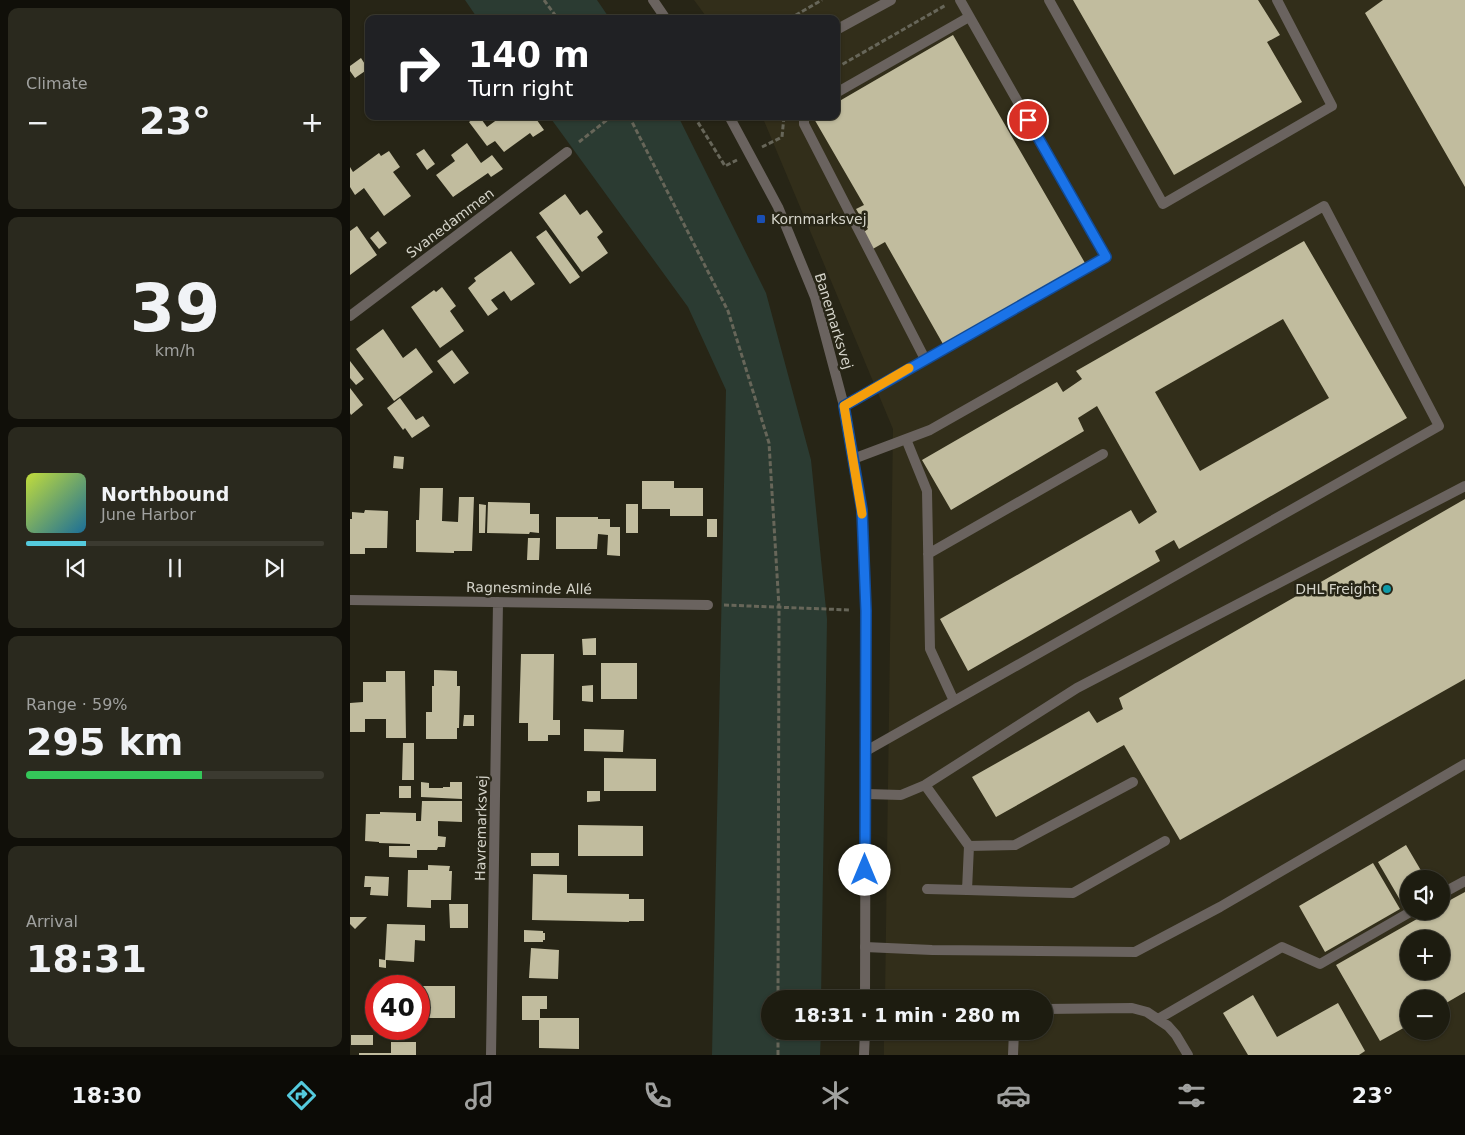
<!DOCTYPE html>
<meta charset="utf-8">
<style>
body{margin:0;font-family:"DejaVu Sans",sans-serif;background:#2a291e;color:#f1f3f6;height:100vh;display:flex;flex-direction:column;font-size:19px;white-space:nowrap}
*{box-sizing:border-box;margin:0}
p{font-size:16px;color:#a0a19f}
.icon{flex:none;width:28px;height:28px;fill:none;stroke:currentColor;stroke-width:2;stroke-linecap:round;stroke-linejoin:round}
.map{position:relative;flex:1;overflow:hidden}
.drawer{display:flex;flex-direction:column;gap:8px;padding:8px;background:#100f09;width:350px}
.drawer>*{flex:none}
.guide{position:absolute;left:15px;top:15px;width:475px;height:105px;border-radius:10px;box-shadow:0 1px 4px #0004,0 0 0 1px #3b3a30;background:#202124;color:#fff;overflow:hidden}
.buttons{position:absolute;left:1050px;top:870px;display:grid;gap:10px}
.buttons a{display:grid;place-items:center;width:50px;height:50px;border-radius:50%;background:#1d1c10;box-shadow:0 1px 4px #0004,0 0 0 1px #3b3a30;font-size:25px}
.speed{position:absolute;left:15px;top:975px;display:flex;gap:10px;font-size:25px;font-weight:700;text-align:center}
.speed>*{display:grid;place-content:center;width:65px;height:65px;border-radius:50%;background:#1d1c10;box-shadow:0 1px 4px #0004,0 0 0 1px #3b3a30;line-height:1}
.speed .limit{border:8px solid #d22;background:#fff;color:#111}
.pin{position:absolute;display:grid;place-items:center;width:42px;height:42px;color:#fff;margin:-21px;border:2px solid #fff;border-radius:50%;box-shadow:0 1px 5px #0007}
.me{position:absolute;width:55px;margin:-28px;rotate:0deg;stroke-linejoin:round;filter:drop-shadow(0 0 4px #0008)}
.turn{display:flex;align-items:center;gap:18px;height:105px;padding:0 20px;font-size:22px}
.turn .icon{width:65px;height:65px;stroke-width:2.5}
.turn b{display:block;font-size:35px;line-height:42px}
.big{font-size:38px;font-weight:700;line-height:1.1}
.drawer .tile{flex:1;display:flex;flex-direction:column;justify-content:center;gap:8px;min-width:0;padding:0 18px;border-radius:10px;background:#2a291e}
.drawer .dial{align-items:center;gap:0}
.dial b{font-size:65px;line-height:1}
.song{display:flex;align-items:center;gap:15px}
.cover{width:60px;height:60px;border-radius:8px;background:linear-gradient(135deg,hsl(70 70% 55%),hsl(200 70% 35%))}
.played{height:5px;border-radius:2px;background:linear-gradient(90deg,#54cadd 20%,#3b3a30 20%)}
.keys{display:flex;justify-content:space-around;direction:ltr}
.heat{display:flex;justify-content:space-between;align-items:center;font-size:28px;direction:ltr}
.charge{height:8px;border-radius:4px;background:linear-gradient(90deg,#34c759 59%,#3b3a30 0)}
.trip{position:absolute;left:411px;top:990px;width:292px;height:50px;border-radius:25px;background:#1d1c10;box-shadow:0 1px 4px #0004,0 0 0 1px #3b3a30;font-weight:700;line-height:50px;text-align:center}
.tabs{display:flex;height:80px;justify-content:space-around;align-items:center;background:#0c0b06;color:#a0a19f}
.tabs .icon{width:35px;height:35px}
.tabs .active{color:#54cadd}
.tabs b{font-size:22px;color:#f1f3f6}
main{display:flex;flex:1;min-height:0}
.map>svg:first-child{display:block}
.built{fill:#322e1a;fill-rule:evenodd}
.green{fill:#2b3b32}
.building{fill:#c1bc9e;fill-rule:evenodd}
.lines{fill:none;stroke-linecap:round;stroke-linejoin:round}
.path{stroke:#676659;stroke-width:3;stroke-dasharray:5 2.5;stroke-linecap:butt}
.service{stroke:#6a635f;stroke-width:10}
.minor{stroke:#6a635f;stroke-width:10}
.tertiary{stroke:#6a635f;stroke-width:10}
.route-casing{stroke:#114b97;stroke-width:12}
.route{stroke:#1a73e8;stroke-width:9}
.slow{stroke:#f59e0b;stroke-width:9}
.transit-dot{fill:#1a4fb4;stroke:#272516;stroke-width:2}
.culture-dot{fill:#0f9aa8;stroke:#272516;stroke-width:2}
.labels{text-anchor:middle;stroke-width:5;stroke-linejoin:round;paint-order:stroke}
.poi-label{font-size:14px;fill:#d4d3c9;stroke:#272516;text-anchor:start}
.street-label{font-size:14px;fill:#d4d3c9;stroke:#272516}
</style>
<main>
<section class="drawer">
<div class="tile"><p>Climate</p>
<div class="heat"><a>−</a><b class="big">23°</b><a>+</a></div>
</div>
<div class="tile dial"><b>39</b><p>km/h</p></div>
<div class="tile">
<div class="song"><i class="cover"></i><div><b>Northbound</b><p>June Harbor</p></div></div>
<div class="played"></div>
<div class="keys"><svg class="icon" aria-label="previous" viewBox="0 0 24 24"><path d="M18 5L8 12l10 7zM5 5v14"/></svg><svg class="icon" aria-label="pause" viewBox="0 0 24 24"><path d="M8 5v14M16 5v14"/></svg><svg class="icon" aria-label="next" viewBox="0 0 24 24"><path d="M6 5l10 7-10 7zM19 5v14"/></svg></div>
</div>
<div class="tile"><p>Range · 59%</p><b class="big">295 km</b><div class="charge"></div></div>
<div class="tile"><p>Arrival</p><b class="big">18:31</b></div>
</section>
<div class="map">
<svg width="1115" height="1055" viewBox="0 0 1115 1055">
<rect width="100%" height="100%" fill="#272516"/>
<path class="built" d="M344 0H1115V1055H534V1031H695V999H535L543 429 412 116H486V19H358ZM1059 879H1091V911H1059ZM1059 939H1091V971H1059ZM1059 999H1091V1031H1059Z"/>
<path class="green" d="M115 0H247L260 19H128Z
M199 116H328L416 293 461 460 477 619 471 999H420V1031H471L470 1055H362L376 390 338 307Z"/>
<path class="building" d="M723 0H908L930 35 917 42 952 102 824 175Z
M1033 0H1115V187L1015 13Z
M603 35 735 263 593 344 535 242 521 250 511 234 518 229 506 209 514 205 463 117 486 116V103Z
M11 58 18 69 5 78 0 71V66Z
M127 116H129L137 127 152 116H184L194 130 183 137 180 133 154 152 145 141 137 146 119 122Z
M117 143 131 163 142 155 153 169 141 177 138 173 103 197 86 175 105 161 101 155Z
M74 149 85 164 77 170 66 154Z
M39 151 50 167 43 172 61 196 34 216 14 188 5 195 0 187V167L3 172 29 153 31 156Z
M215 194 230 215 237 210 253 232 247 237 258 253 232 272 189 213Z
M7 226 27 255 0 275V231Z
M196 230 230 277 220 284 186 237Z
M28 231 37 243 29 249 20 238Z
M954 241 1057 418 829 549 824 540 805 551 810 561 618 671 590 619 781 510 789 524 807 512 747 406 728 418 734 431 601 510 572 460 707 382 713 392 732 379 726 371ZM933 319 979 398 850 471 805 392Z
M161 251 185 284 161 301 154 291 141 300 148 309 138 316 118 288 126 281 124 278Z
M92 287 106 306 100 311 114 331 90 348 61 307 84 290 86 292Z
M33 329 53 358 66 348 83 372 44 401 6 349Z
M102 350 119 373 104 384 87 361Z
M0 361 14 379 6 385 0 378Z
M0 388 13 405 1 415 0 413Z
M50 398 66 420 73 416 80 426 62 438 55 428 53 430 37 408Z
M44 456 54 457 53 469 43 468Z
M292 481H324V488H353V516H320V509H292Z
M70 488H93L92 521 108 522 109 497H124L122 551H104V553L66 552V520H69Z
M1115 499V679L830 840 774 745 646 817 622 777 739 711 747 723 773 709 769 698Z
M138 502 180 503V514H189V533L180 532 179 534 137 533Z
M129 504 136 505 135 533H129Z
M276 504H288V533H276Z
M15 510 38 511 37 548H15V554H0V519H2V512L14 513Z
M206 517H248V519H260V527H270V556L257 555 258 535 248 534 247 549H206Z
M357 519H367V537H357Z
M178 538H190L189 560H177Z
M246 638V655H233L232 639Z
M171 654H204L203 720H210V735H198V741H178V723H169Z
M251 663H287V699H251Z
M84 670 107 671V686H110L109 728H107V739H76V712H82V686H84Z
M36 671H55L56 738H36V719H15V732H0V703L13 702V682H36Z
M243 685V702L232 701V686Z
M114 715H124V726H113Z
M234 729 274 730 273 752 234 751Z
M53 743H64V780H52Z
M254 758 306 759V791H254Z
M71 782 79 783V788H93V787H100V782H112V799L71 797Z
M49 786H61V798H49Z
M237 791H250V801L237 802Z
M72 801H112V822L88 821V836L96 837 95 847H88L87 850H67V858L39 857V846H60V844L29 843V842L15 841 16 814H30V812L66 813V821H71Z
M228 825 293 826V856H228Z
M1056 845 1076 879H1059V901L1053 905 1028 862Z
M181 853H209V866H181Z
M1023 863 1050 909 975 952 949 906Z
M78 865 100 866 99 871H102L101 900H81V908L57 907 58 870H78Z
M183 874 217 875V893L279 894V899H294V921H279V922L182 920Z
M15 876 39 877 38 896 20 895 21 887H14Z
M1115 892V992L1091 1006V999H1059V1025L1030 1041 986 965 1081 911H1091V905ZM1059 939H1091V971H1059Z
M99 904H118V928H100Z
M0 917H17L5 929 0 924Z
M37 924 75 925V941L65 940 64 962 36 960V968L29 967V959L35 960Z
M174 930 193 931V933H195V940H193V942H174Z
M181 948 209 950 208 979 179 978Z
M69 986H105V1018H69Z
M903 995 927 1037 988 1003 1015 1051 1009 1055H898L873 1013Z
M172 996H197V1009H190V1018H229V1049L189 1048V1020H172Z
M1 1035H23V1045H1Z
M41 1042H66V1055H9V1053H41Z"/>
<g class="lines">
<path class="path" d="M194 0 208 19
M439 19 472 0
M486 68 596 5
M279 116 378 311 419 443 429 607 428 999
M344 116 375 166 387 160
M229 142 262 116
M412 147 432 137 434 116
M374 605 500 610
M428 1055V1031"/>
<path class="service" d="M699 0 813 204 982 106 927 0
M486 93 619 17
M454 116V124L575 359
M494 406 756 257 610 0
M556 439 577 491 580 649 604 701
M503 459 580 430 974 206 1089 426 516 751
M578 554 753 454
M575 785 619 846 617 890 723 893 815 841
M516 794 551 795 575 785 727 688 1115 486
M619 846 665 845 783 782
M577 889 617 890
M1091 894 1115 881
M515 947 582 950 785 952 870 907 1115 764
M695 1009 782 1008 797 1012 818 1026 826 1035 838 1055
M808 1019 932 947 970 964 1062 911
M663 1055 664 1031"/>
<path class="minor" d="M486 30 541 0
M0 316 217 152
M0 600 358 605
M141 1055 148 602"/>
<path class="tertiary" d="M303 0 316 19
M379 116 428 207 465 297 494 406 512 510 516 611 515 999
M514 1055 515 1031"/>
</g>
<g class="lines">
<g class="route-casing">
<path id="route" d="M515 870 516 611 512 510 494 406 756 257 678 120"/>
</g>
<use href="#route" class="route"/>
<path class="slow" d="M512 514 494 406 559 368"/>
</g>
<rect class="transit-dot" x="406" y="214" width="10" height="10" rx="2.5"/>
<circle class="culture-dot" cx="1037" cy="589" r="5"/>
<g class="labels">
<g class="poi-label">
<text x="421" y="224">Kornmarksvej</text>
<text x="1027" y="594" text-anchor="end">DHL Freight</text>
</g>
<g class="street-label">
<text transform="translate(100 223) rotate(-37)" y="5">Svanedammen</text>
<text transform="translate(484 321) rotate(73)" y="5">Banemarksvej</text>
<text transform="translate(179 588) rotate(1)" y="5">Ragnesminde Allé</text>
<text transform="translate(131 828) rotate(-89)" y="5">Havremarksvej</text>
</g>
</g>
</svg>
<div class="buttons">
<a><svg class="icon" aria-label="sound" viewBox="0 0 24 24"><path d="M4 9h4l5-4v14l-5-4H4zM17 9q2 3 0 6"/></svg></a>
<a>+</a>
<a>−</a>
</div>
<div class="speed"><div class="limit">40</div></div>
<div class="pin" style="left:678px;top:120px;background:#d93025"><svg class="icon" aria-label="arrive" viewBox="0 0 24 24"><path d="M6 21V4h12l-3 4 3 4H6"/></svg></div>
<svg class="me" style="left:515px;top:870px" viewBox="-20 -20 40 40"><circle r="19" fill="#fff"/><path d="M0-13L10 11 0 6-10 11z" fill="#1a73e8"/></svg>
<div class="trip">18:31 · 1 min · 280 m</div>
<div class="guide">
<div class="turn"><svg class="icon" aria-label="right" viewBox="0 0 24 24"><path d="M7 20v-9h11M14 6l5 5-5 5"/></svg><div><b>140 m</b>Turn right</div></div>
</div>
</div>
</main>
<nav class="tabs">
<b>18:30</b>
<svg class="icon active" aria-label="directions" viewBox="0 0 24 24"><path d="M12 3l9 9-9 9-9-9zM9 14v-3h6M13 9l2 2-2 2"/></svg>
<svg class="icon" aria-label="music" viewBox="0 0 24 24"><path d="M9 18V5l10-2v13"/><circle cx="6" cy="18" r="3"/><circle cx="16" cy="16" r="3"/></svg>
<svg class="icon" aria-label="phone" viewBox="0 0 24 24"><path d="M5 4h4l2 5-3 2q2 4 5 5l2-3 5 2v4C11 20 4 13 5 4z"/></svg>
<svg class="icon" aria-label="climate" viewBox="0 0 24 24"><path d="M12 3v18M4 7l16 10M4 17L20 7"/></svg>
<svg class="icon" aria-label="car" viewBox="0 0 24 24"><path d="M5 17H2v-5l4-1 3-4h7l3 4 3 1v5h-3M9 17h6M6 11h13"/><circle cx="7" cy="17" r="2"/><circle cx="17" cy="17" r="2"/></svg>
<svg class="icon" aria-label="filters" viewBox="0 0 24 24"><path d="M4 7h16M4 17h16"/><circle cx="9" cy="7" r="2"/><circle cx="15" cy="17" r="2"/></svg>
<b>23°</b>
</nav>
